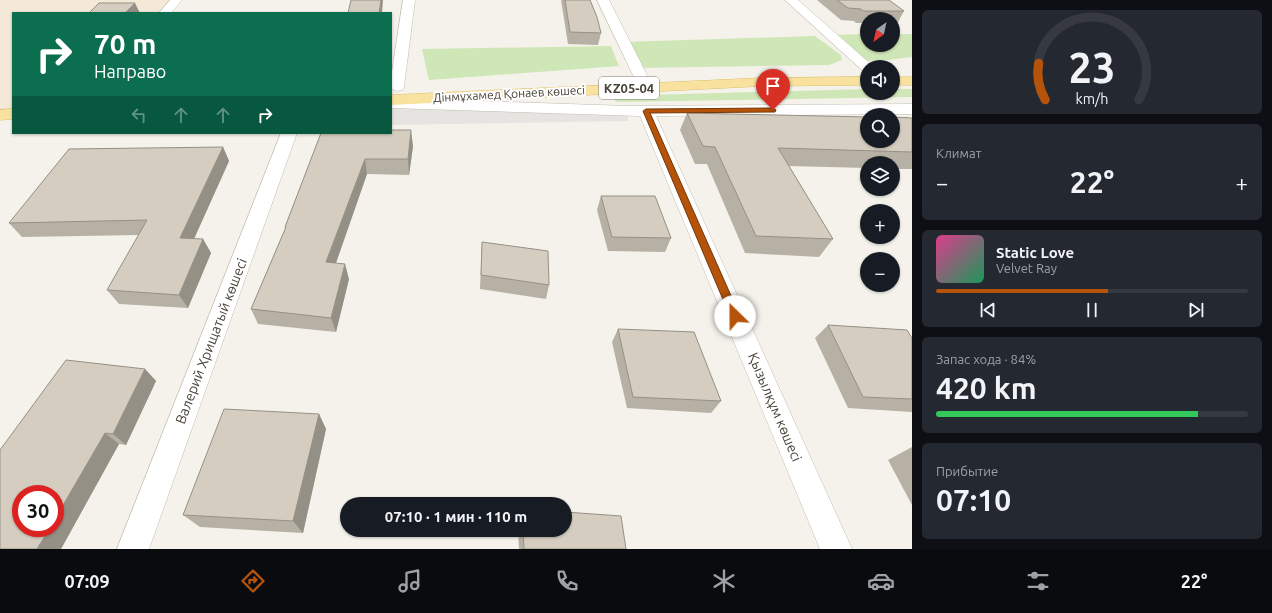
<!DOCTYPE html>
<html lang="ru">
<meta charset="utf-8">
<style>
body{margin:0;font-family:Ubuntu,sans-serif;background:#242831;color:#f1f3f6;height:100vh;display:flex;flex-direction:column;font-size:15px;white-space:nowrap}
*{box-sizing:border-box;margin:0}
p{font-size:13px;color:#9ea1a6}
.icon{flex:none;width:22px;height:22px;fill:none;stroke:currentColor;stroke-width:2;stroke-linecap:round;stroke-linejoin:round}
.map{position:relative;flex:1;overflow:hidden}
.side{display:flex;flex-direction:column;gap:10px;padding:10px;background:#0d0f14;width:360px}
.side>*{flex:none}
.guide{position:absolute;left:12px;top:12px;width:380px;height:122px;border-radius:0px;box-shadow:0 1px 3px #0004;background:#0b6e4f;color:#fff;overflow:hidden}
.needle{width:26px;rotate:213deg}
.buttons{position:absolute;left:860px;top:12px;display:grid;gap:8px}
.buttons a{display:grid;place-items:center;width:40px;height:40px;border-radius:50%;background:#171b24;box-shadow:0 1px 3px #0004;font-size:20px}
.speed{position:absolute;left:12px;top:485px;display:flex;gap:8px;font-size:20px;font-weight:700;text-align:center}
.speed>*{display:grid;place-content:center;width:52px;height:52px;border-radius:50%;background:#171b24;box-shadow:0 1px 3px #0004;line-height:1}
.speed .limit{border:6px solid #d22;background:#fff;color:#111}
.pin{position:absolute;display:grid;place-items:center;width:34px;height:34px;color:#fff;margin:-41px -17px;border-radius:50% 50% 50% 0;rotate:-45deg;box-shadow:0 0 4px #0007}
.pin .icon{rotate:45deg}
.me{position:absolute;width:44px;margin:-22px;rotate:337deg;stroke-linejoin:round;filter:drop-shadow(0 0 3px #0008)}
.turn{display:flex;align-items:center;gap:14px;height:84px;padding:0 16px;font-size:18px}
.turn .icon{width:52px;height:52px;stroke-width:2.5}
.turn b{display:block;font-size:28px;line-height:34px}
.lanes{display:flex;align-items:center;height:38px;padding:0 16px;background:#0003;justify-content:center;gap:20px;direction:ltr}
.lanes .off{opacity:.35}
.big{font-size:30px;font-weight:600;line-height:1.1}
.side .widget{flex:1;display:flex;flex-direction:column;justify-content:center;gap:6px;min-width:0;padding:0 14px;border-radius:6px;background:#242831}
.side .dial{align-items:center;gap:0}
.dial svg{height:104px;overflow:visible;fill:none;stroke:#363941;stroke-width:7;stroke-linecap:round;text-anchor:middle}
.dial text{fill:#f1f3f6;stroke:none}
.song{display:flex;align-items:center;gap:12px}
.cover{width:48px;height:48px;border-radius:6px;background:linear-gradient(135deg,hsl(330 70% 55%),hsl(150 70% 35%))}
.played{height:4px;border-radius:2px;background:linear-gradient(90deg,#b45309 55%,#363941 55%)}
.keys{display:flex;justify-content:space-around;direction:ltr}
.heat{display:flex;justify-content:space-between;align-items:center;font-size:22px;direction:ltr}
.charge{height:6px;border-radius:3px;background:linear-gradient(90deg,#34c759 84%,#363941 0)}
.trip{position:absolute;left:340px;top:497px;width:232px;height:40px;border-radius:20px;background:#171b24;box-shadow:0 1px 3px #0004;font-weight:600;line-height:40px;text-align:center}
.tab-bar{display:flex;height:64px;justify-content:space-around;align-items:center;background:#090b0e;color:#9ea1a6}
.tab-bar .icon{width:28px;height:28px}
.tab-bar .active{color:#b45309}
.tab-bar b{font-size:18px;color:#f1f3f6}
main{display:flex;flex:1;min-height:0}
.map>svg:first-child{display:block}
.commercial{fill:#f4e9d7}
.green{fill:#cfe6b6}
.parking{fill:#e6e4e1}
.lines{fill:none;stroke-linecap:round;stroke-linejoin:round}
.street-casing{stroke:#c2bdb0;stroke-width:1}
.primary-casing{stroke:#dec06f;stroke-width:1}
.street{fill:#fff;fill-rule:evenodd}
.primary{fill:#f9e29f;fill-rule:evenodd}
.wall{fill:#b7b1a5}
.shaded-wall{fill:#959086}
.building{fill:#d5cec0;stroke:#959086}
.route{fill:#b45309;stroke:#753606}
.labels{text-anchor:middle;stroke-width:4;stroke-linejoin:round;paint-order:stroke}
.far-street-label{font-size:12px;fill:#484339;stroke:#fff}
.shield{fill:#fff;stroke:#7f7b74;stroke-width:1}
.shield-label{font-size:13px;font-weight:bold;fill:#484339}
.street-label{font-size:14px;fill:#484339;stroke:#fff}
</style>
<main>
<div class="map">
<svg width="912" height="549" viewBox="0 0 912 549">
<rect width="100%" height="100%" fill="#f4f2ea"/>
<path class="commercial" d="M0 0H172L162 13H13V113H0Z"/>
<path class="green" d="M867 34V45H893V34H912V57L879 61 860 60 830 35Z
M815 36 841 55 842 60 829 65 636 68 624 42Z
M611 46 619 66 429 80 422 49Z
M867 89V93H893V89H912V97L616 102 613 96Z"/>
<path class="parking" d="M391 103 628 111V121L391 125Z"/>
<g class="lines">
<g class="street-casing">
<path id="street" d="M170 0H182L171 13H159Z
M403 0H415L404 87 402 90 397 91 391 89V78Z
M597 0H609L647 75 645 78 640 79 635 78 633 75Z
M785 0H798L874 67H867V71L862 70Z
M391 98 628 106 912 104V114L656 116 852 549H820L640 116 391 108Z
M281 133H297L149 549H117Z"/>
</g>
<g class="primary-casing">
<path id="primary" d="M867 77V85L762 86 391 105V95L762 78Z
M893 77H912V85H893Z
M13 109V119L0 120V110Z"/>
</g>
<use href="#street" class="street"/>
<use href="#primary" class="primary"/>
</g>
<path class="wall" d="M561 0H590L601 33 598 45 568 44Z
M817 0H889L904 11 897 24 893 23V19H867V23H856L854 21 841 20Z
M687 113 912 118V169H893V163H867V168L789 166 833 239 819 257 745 253 707 164H695L680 130Z
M321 133 413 146 409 175 367 174 336 263 349 279 336 332 258 324 251 309 285 229V227Z
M223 147 229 161 194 239H203L211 253 188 308 119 304 107 290 139 235 22 237 9 223Z
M601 196 671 238 665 252 608 251 597 210Z
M482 242 549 285 546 299 480 289Z
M828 325 912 338V412L848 408 815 338Z
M618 329 721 401 711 413 627 408 612 342Z
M145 369 156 381 126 445 119 444 61 549H0Z
M319 414 326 429 303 533 200 527 183 515Z
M912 447V505L888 460Z
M518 530H565L626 549H519Z"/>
<path class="shaded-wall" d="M381 0H383L382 13H379Z
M135 3 140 13H125Z
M411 130 413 146 409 175 408 159Z
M223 147 229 161 188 252 180 238Z
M365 159 367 174 331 277 326 262Z
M203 239 211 253 188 308 179 295Z
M345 264 349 279 336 332 331 318Z
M145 369 156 381 126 445 113 434Z
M319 414 326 429 303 533 293 521Z
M105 433 119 444 61 549H37L50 528H55V519Z"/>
<path class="building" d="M351 0H381L379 13H348Z
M565 0H590L597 17 601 33 570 32Z
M837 0H889L904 11H863L861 9 848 8Z
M99 3H135L125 13H89Z
M687 113 867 117V141H893V117L912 118V152L778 148 833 239 756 236 715 147 703 146Z
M391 130H411L408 159H365L326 262 345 264 331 318 251 309 286 227H285L321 133H391Z
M223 147 180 238 203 239 179 295 107 290 147 220 9 223 69 149Z
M601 196H655L671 238 612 237Z
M482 242 548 251 549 285 481 275Z
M828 325 907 330 912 338V399L863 397Z
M618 329 694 332 721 401 633 397Z
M66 360 145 369 113 434 105 433 55 519V494H21V528H50L37 549H0V450Z
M224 409 319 414 293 521 183 515Z
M565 512 621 516 626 549H524L523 530H565Z"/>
<path class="route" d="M773 108 776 110 775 112 650 113 740 316 739 319H732L730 316 643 111 646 109Z"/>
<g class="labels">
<g class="far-street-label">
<text transform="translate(509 94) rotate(-3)" y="4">Дінмұхамед Қонаев көшесі</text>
</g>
<rect class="shield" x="599" y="77" width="60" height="22" rx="3"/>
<g class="shield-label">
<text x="629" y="93">KZ05-04</text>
</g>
<g class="street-label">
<text transform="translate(211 341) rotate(-69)" y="5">Валерий Хрищатый көшесі</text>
<text transform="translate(775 407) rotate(67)" y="5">Қызылқұм көшесі</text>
</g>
</g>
</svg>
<div class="buttons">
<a><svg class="needle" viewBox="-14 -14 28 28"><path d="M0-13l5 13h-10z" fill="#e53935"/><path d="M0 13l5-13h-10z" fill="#9ea1a6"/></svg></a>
<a><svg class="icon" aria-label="sound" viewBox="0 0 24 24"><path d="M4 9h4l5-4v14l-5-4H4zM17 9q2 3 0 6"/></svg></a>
<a><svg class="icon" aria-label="search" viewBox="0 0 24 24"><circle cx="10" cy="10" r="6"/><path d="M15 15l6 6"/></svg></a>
<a><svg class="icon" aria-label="layers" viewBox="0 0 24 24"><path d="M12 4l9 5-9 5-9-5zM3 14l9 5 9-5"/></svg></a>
<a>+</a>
<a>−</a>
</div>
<div class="speed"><div class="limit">30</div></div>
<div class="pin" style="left:773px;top:110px;background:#d93025"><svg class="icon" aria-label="arrive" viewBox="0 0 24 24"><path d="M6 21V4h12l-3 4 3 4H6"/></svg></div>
<svg class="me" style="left:735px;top:316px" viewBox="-20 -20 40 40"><circle r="19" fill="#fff"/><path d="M0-13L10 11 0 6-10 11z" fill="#b45309"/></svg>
<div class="trip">07:10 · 1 мин · 110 m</div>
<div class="guide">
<div class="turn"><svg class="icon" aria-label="right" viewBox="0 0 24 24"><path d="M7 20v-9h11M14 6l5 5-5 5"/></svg><div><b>70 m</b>Направо</div></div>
<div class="lanes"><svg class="icon off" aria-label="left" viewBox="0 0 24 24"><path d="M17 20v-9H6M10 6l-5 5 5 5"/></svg><svg class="icon off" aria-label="ahead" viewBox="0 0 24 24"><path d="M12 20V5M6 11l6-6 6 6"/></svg><svg class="icon off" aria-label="ahead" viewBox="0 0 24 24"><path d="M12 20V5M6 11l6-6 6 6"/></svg><svg class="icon" aria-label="right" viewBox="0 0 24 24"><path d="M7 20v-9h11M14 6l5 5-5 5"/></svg></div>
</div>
</div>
<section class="side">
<div class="widget dial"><svg viewBox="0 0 100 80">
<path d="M14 69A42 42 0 1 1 86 69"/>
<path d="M14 69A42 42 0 0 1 9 41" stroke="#b45309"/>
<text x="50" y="56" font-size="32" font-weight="700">23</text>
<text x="50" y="72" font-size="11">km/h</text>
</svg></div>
<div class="widget"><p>Климат</p>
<div class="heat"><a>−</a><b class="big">22°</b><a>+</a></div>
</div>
<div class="widget">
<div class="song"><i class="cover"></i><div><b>Static Love</b><p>Velvet Ray</p></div></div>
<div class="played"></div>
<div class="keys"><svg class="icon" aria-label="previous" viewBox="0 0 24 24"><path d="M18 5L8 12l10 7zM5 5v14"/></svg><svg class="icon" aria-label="pause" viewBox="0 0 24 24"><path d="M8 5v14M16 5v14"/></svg><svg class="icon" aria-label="next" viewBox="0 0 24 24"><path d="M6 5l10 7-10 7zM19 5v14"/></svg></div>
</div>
<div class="widget"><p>Запас хода · 84%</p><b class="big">420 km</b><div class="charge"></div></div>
<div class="widget"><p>Прибытие</p><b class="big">07:10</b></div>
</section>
</main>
<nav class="tab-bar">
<b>07:09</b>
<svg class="icon active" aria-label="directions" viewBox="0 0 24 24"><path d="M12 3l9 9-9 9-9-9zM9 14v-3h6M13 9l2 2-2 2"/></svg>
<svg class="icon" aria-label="music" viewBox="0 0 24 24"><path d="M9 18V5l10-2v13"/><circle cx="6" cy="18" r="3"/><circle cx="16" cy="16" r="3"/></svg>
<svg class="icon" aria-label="phone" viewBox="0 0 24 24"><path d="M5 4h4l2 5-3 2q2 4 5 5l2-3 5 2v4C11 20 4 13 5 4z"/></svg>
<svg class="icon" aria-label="climate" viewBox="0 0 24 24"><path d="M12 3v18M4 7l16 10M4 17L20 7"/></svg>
<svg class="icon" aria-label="car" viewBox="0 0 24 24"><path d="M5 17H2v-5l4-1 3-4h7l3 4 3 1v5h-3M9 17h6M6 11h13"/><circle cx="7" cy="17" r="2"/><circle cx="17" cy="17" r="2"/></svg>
<svg class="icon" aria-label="filters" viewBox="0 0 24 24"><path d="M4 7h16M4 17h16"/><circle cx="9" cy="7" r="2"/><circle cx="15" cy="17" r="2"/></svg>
<b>22°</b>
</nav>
